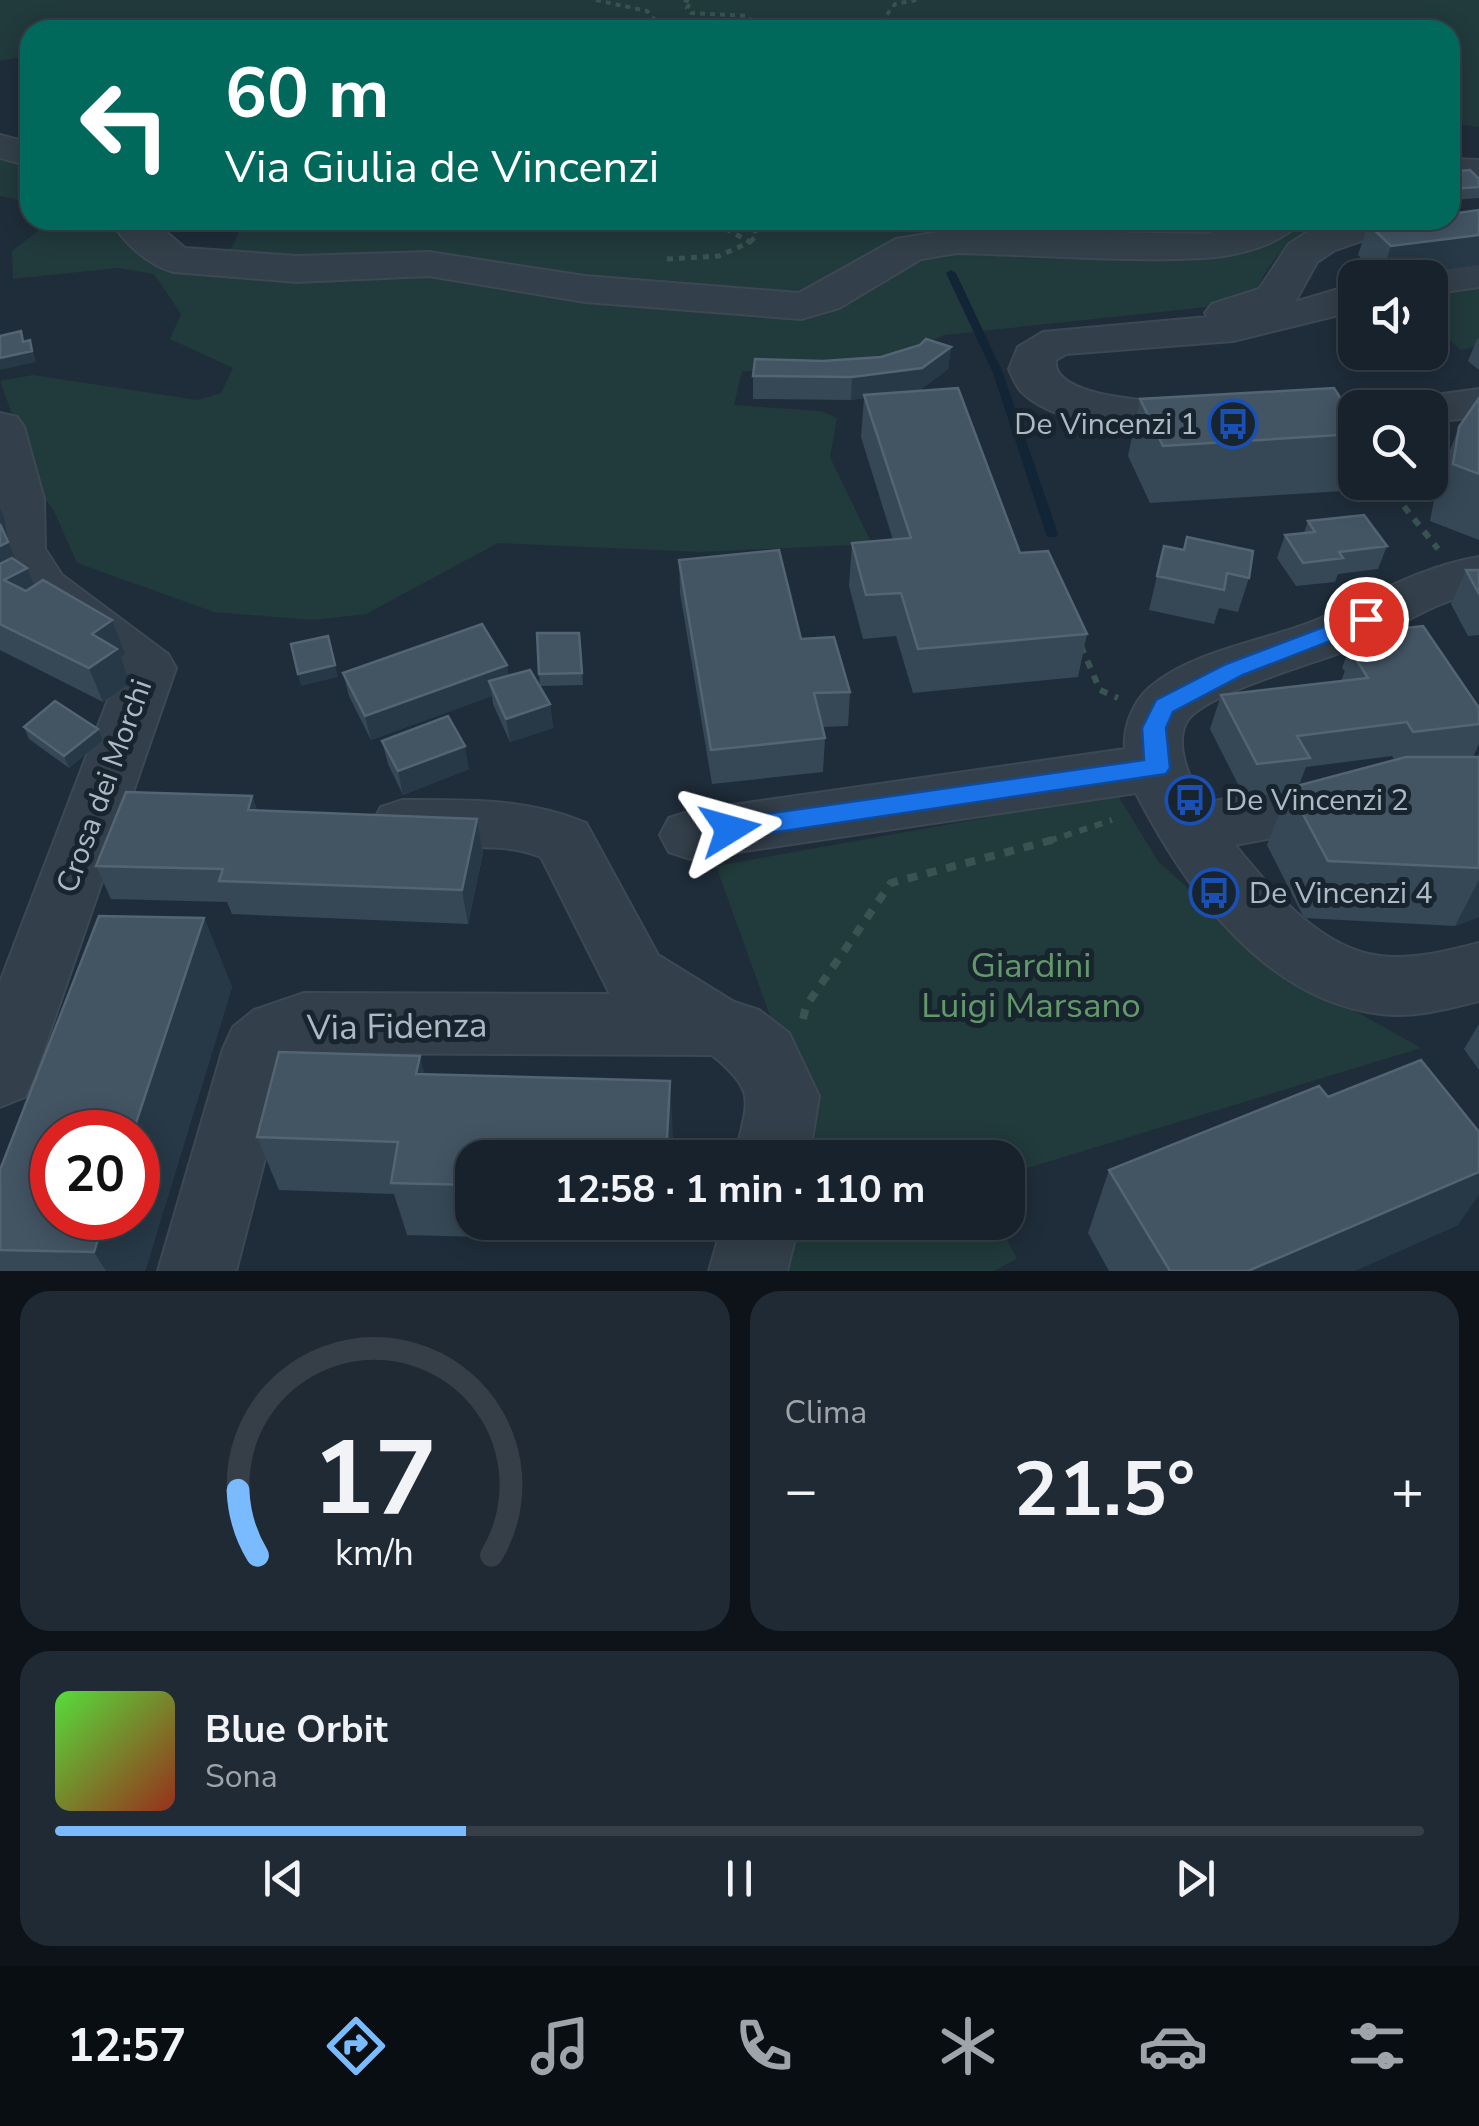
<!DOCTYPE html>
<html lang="it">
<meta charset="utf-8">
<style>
body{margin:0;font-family:"Nunito Sans",sans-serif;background:#202a34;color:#f1f3f6;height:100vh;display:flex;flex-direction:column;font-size:38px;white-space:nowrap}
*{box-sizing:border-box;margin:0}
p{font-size:32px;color:#9ea4a9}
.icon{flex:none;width:55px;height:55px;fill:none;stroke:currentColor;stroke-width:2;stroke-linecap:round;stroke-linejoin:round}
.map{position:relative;height:1271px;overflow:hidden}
.panel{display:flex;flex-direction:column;gap:20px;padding:20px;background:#0d1318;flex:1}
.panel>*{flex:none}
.hud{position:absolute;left:20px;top:20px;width:1440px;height:210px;border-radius:30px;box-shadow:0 5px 25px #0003,0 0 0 2px #363f48;background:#00695c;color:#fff;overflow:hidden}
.controls{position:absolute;left:1338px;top:260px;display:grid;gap:20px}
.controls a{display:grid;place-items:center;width:110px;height:110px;border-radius:20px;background:#17222c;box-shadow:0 5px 25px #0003,0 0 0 2px #363f48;font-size:50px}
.speed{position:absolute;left:30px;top:1110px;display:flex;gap:20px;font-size:50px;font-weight:700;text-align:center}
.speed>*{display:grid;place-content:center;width:130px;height:130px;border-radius:50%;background:#17222c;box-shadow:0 5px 25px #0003,0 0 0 2px #363f48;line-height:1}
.speed .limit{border:15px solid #d22;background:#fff;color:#111}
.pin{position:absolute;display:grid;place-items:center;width:85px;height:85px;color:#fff;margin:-42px;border:5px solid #fff;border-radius:50%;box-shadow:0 2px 10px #0007}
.me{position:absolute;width:110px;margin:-55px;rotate:82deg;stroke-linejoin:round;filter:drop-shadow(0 0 8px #0008)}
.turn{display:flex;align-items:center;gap:35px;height:210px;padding:0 40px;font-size:45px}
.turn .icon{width:130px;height:130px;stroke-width:2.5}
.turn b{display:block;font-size:70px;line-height:85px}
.big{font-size:75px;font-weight:700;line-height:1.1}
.panel .widget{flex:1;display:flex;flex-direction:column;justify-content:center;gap:15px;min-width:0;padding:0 35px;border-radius:30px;background:#202a34}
.panel .dial{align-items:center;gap:0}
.dial svg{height:260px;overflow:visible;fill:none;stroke:#363f48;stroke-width:7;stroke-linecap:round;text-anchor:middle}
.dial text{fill:#f1f3f6;stroke:none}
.song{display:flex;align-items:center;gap:30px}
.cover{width:120px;height:120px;border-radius:15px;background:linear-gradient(135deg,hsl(110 70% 55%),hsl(10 70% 35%))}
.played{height:10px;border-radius:5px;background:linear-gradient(90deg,#7abbff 30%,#363f48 30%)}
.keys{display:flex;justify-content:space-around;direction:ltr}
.heat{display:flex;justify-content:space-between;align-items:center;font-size:55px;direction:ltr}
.panel .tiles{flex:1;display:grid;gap:20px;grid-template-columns:1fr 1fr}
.widget:last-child{grid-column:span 2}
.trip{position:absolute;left:455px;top:1140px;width:570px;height:100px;border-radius:30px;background:#17222c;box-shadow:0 5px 25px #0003,0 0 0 2px #363f48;font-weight:700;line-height:100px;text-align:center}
.tabs{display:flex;height:160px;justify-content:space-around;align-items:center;background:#090e12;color:#9ea4a9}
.tabs .icon{width:70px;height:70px}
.tabs .current{color:#7abbff}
.tabs b{font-size:45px;color:#f1f3f6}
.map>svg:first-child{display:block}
.green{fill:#213a3b}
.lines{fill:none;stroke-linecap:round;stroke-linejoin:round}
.stream{fill:#122537;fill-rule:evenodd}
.minor-casing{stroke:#3c4853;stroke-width:4}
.path-far3{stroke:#395352;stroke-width:4;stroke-dasharray:5 5;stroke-linecap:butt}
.path-far2{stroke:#395352;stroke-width:5;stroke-dasharray:6 6;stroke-linecap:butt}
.path-far1{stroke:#395352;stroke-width:6;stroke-dasharray:8 8;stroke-linecap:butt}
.path{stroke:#395352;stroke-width:8;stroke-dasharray:10 10;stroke-linecap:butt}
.minor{fill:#333f4a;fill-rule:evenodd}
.wall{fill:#364856;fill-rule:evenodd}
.shaded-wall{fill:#273846}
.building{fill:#435463;stroke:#536472;stroke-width:2.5}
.route{fill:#1a73e8;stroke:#114b97;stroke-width:2.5}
.labels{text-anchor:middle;stroke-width:10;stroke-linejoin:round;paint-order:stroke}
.poi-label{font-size:30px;fill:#adb9c7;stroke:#18242e;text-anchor:start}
.street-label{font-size:30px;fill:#adb9c7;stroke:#18242e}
.near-park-label{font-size:35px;fill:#63996a;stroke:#18242e}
.near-street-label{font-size:35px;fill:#adb9c7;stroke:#18242e}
</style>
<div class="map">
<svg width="1479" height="1271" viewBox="0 0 1479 1271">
<rect width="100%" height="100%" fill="#1f2d3a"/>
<path class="green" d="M0 0H1479V127L1450 123V30H30V55L0 61Z
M0 153 30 160V202L0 196Z
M52 220H123L213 271 234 244 244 220H1356C1303 237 1277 239 1255 295L1217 306 944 335 879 364 833 371H742L734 405 821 411 837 418 830 457 872 544 701 552 498 543 366 614 313 620 214 612 77 563 53 509 41 495 0 381 33 375 198 400 221 393 233 368 170 339 181 314 154 274 117 268 13 279 12 251Z
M1479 286V346L1461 350 1430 323V294Z
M1117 794 1158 861 1270 963 1421 1048 1008 1174V1158L803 1157 810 1127 716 866Z
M788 1223H998L1017 1259 994 1271H777Z"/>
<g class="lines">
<path class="stream" d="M951 270 956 273 1003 373 1058 534 1056 537H1048L1046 534 993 373 946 273Z"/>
<g class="minor-casing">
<path id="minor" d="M0 135 30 143V166L0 158Z
M1450 159 1479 160V182L1450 181Z
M112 220H152L185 248 297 256 429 252 585 276 799 293 896 239 957 229 1207 234 1252 220H1301C1284 245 1232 257 1203 258 1122 262 1038 255 957 253L921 259 839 308 801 319 585 302 429 276 297 282 174 272C150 266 122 243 112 220Z
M1348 220H1436L1430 228 1361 241 1335 250 1317 262 1295 302 1355 284V311L1233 341 1066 354 1056 360C1047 420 1313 401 1355 401L1372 405 1355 408V429C1275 429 1085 448 1025 395 1017 389 1013 378 1009 369L1018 347 1043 332 1208 317 1205 313 1212 304 1259 289 1289 244 1306 233Z
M1479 261V287L1430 294V278H1411L1415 272Z
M1479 389V417L1430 422V408H1407L1413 398Z
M0 413 17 417 24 427 44 499 45 549 62 575 168 654 176 668 35 1075 25 1097 0 1107V982L118 674 24 601 0 561Z
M1479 557V593C1433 600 1395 630 1353 648 1320 662 1200 694 1186 723 1174 747 1191 782 1203 803L1358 776 1479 768V814L1358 822 1235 845C1271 889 1320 949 1380 956 1413 960 1447 951 1479 943V1001C1447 1009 1414 1018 1381 1014 1264 1000 1185 888 1136 793L691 859 669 852 660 835 669 818 691 811 1125 749C1123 727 1133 702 1150 687 1195 650 1262 642 1314 621 1370 598 1418 567 1479 557Z
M403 800C467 800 526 798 586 823L658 955 734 1002 759 1010 789 1033 819 1096 809 1158H735C746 1102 760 1094 712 1055L304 1053 289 1066 236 1271H158L223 1049 233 1027 254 1010 304 993 610 994 541 857C491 836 432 858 381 841L372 824 381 807Z
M723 1222H799L787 1271H709Z"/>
</g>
<path class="path-far3" d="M596 0 647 11 664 30
M684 0 691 2 687 8 691 13 748 16 751 21 733 30
M862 30 882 21 895 4 917 0"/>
<path class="path-far2" d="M750 242 757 235 751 220
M667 259 719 256 750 242 710 220
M1384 482 1396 497"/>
<path class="path-far1" d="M1394 494 1438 549
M1081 646 1100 690 1118 698
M1049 841 1112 820"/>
<path class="path" d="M803 1019 806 1006 891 883 1056 839"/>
<use href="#minor" class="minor"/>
</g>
<path class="wall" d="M1450 172 1479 179V198L1450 200Z
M1368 224 1479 265 1381 278 1358 255Z
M1479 338V370L1468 361 1477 339Z
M951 347 948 369 920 390 1020 553 1087 634 1078 677 913 693 896 636 863 639 849 586 852 543 893 540 861 437 864 398 851 400 753 399V376L823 361 881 357Z
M1479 398V540L1430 521 1437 484 1459 427Z
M1140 399 1355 421V457L1344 491 1150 503 1128 456Z
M0 508 5 520 8 542 16 561 27 568 34 586 125 654 121 658 130 683 103 702 0 650Z
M1308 521 1387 546 1378 569 1338 574 1335 582 1296 586 1277 558 1285 535 1304 533Z
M1164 546 1249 578 1238 612 1219 608 1214 624 1149 610Z
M679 560 850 692 848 726 822 727 825 738 823 772 712 784 680 593Z
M1466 570H1479V635L1468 636 1451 604Z
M579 633 583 685 540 686 539 674Z
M1355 634 1479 708V744L1473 757H1479V917L1455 926 1304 918 1267 845 1287 793 1245 798 1210 729 1221 695 1341 681 1345 671 1342 668ZM1392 756 1395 760 1299 785 1306 767Z
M343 673 509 676 550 704 553 728 510 742 493 704 492 696 371 740 349 696Z
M24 727 98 729 103 740 69 768 29 739Z
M382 741 469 769 403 795 388 764Z
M252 796 257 810 477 819 483 853 468 924 232 914 227 902 111 899 96 866Z
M204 918 232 987 145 1271H0V1170Z
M1479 1024V1070L1464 1049Z
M425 1074 673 1135 672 1158H472V1222H668L667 1242 407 1235 394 1194 279 1190 257 1137Z
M1328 1097 1458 1225 1354 1271H1109L1088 1233 1109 1170Z"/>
<path class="shaded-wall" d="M1479 235V265L1381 278 1391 246Z
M21 331 25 342 30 340 36 362 0 370V358Z
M951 347 948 369 920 390 851 400 852 377Z
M0 508 5 520 8 542 21 571 27 568 41 602 0 586Z
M112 620 125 654 121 658 130 683 103 702 89 668 92 634Z
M335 665 338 677 301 686 298 674Z
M507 665 511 689 489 681 492 696 371 740 365 716Z
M550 704 553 728 510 742 506 719Z
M98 729 103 740 69 768 64 756Z
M465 746 469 769 403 795 398 771Z
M252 796 263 830 248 810Z
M477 819 483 853 468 924 462 890Z
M1479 880V917L1455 926Z
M204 918 232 987 145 1271H106L94 1252 105 1218H138V1132H133Z
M420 1056 434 1110 416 1074Z
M670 1081 673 1135 672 1158H666Z
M1479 1172V1195L1458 1225 1354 1271H1248Z"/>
<path class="building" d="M1470 170 1479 179V187L1450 189V172Z
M1479 210V235L1391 246 1368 224 1399 220H1450V214Z
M21 331 23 342 30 340 32 351 0 358V336Z
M926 339 951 347 922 368 852 377 753 376 755 359 823 361 881 357 920 345Z
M958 388 1020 553 1048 551 1087 634 918 649 901 593 866 595 852 543 911 538 864 395Z
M1334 388 1355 421V434L1163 446 1140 399Z
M1479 398V474L1453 464 1459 427Z
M1364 515 1387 546 1339 552 1343 558 1303 563 1285 535 1315 532 1308 521Z
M0 524 8 542 0 546Z
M1187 537 1253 551 1249 578 1227 573 1224 590 1157 576 1164 546 1184 550Z
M779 550 801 639 834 637 850 692 814 693 825 738 711 750 679 560Z
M12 558 27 568 4 580 26 591 43 580 112 620 92 634 117 649 89 668 0 624V564Z
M1466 570H1479V594Z
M482 624 507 665 365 716 343 673Z
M1423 626 1479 708V724L1413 732 1407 722 1297 736 1310 758 1257 764 1221 695 1368 678 1352 653 1366 651 1355 634Z
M537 633H579L582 673 539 674Z
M328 636 335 665 298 674 291 644Z
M530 670 550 704 506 719 489 681Z
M55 701 98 729 64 756 24 727Z
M448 716 465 746 398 771 382 741Z
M1406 757H1479V868L1328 861 1289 788Z
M126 792 252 796 248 810 477 819 462 890 219 881 223 869 96 866Z
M99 916 204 918 133 1132H52V1218H105L94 1252 0 1250V1170Z
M279 1052 420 1056 416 1074 670 1081 666 1158H472V1185L391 1183 398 1142 257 1137Z
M1421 1060 1479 1132V1172L1248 1271H1170L1109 1170 1319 1086 1328 1097Z"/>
<path class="route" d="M1366 611 1374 614 1377 619 1374 624 1243 675 1173 712 1166 728 1170 768 1166 774 730 839 721 836 717 829 721 822 730 819 1144 760 1142 728 1156 700 1226 664Z"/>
<defs>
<g id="bus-ring" transform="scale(2.5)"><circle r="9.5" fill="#18242e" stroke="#1a4fb4" stroke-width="1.5"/><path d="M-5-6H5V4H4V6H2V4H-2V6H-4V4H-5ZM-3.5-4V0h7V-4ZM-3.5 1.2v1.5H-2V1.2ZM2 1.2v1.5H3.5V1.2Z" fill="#1a4fb4"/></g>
</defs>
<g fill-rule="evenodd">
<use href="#bus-ring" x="1233" y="424"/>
<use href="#bus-ring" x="1190" y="800"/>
<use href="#bus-ring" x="1214" y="893"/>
</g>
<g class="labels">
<g class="poi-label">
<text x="1198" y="434" text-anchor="end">De Vincenzi 1</text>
<text x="1225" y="810">De Vincenzi 2</text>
<text x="1249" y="903">De Vincenzi 4</text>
</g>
<g class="street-label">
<text transform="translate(104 786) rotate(-70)" y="10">Crosa dei Morchi</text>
</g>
<g class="near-park-label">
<text x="1031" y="977">Giardini<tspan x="1031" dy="40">Luigi Marsano</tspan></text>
</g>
<g class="near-street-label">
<text transform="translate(397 1026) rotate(-1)" y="12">Via Fidenza</text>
</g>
</g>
</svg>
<div class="controls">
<a><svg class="icon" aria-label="sound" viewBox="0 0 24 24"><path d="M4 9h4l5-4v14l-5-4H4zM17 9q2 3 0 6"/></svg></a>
<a><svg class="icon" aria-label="search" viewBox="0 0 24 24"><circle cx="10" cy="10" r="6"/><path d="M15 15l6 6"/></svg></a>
</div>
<div class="speed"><div class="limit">20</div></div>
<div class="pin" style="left:1366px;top:619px;background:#d93025"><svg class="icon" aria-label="arrive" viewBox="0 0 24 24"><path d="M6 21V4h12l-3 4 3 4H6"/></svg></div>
<svg class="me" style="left:730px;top:829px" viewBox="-20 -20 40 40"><path d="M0-17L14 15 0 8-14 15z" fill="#1a73e8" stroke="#fff" stroke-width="4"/></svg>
<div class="trip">12:58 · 1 min · 110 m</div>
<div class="hud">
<div class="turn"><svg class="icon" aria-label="left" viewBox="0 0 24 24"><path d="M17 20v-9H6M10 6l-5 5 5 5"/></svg><div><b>60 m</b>Via Giulia de Vincenzi</div></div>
</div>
</div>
<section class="panel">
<div class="tiles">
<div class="widget dial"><svg viewBox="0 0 100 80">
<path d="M14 69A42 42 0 1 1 86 69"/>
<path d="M14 69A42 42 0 0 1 8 49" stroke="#7abbff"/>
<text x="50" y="56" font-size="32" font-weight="700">17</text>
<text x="50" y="72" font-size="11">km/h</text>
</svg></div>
<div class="widget"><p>Clima</p>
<div class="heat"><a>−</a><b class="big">21.5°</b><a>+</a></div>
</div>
<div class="widget">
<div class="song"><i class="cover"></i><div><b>Blue Orbit</b><p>Sona</p></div></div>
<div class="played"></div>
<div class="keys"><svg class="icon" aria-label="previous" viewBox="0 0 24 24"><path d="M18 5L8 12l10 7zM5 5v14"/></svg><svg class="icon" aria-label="pause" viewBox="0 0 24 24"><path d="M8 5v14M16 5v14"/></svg><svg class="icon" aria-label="next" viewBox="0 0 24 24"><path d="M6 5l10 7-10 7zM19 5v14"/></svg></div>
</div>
</div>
</section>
<nav class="tabs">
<b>12:57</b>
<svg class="icon current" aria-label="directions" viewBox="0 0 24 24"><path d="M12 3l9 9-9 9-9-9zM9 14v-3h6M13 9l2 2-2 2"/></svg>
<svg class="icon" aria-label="music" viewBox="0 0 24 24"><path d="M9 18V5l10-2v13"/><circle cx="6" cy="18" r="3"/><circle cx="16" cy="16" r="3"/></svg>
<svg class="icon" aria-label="phone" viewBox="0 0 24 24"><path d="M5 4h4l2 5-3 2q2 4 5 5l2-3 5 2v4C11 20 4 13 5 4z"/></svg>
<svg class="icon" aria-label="climate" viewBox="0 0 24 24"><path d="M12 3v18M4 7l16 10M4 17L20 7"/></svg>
<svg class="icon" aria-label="car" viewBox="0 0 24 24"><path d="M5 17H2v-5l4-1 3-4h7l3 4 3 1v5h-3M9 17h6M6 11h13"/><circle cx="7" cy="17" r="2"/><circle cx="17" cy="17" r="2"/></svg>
<svg class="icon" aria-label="filters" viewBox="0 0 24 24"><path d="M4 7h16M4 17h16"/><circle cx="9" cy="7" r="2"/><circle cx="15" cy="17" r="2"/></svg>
</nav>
